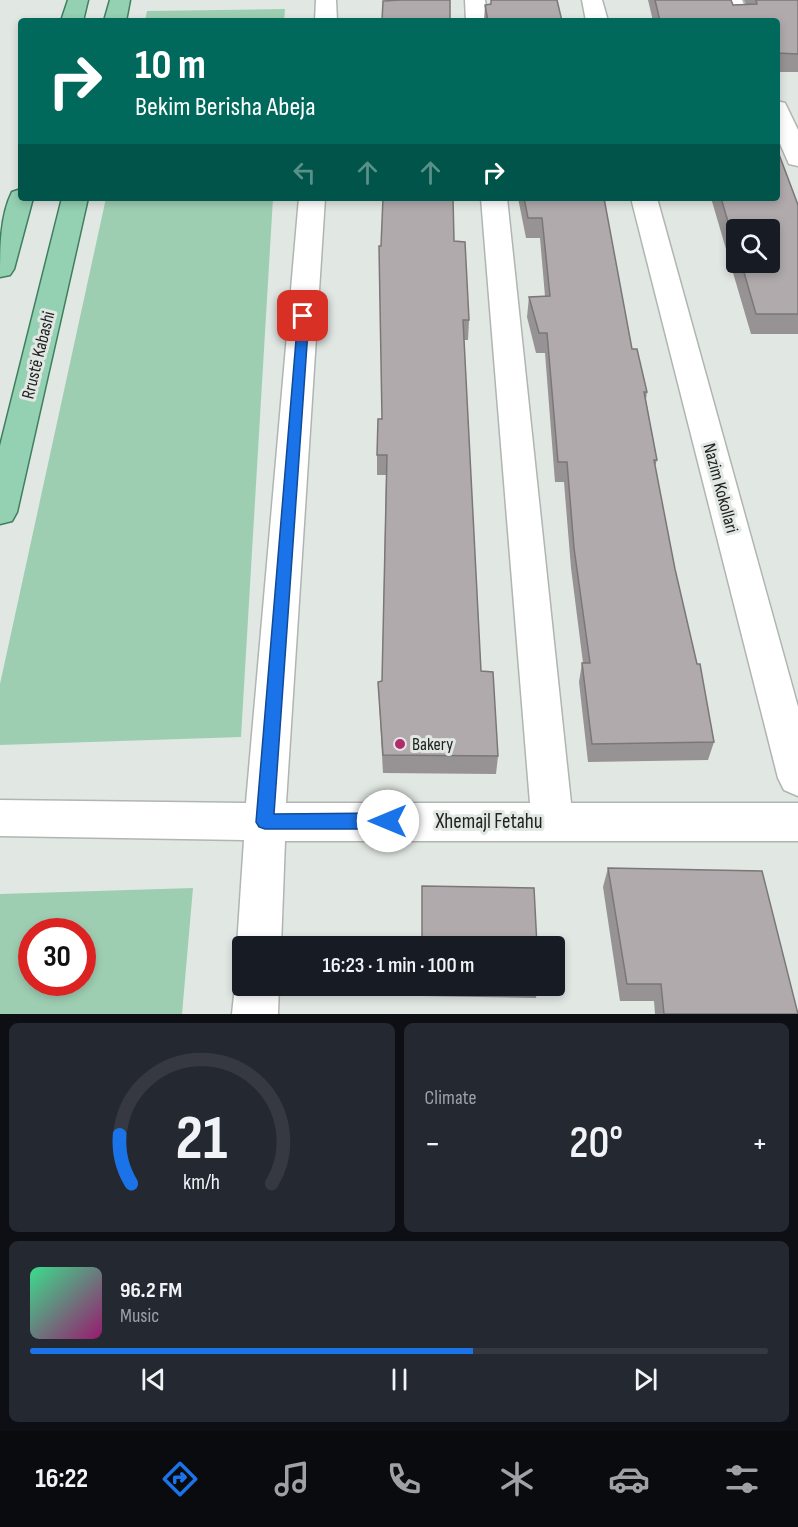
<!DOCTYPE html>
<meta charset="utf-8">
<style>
body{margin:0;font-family:"Sofia Sans Condensed",sans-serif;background:#242831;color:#f1f3f6;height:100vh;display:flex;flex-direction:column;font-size:22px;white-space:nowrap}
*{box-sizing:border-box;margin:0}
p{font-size:20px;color:#9ea1a6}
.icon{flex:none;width:33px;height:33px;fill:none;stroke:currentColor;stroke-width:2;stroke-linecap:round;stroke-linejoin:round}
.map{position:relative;height:1014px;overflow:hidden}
.side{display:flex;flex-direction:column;gap:9px;padding:9px;background:#0d0f14;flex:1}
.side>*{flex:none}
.hud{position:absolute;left:18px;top:18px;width:762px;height:183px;border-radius:6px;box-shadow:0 3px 9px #0003;background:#00695c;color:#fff;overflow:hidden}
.buttons{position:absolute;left:726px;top:219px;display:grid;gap:12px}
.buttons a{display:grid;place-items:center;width:54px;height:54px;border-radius:6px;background:#171b24;box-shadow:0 3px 9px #0003;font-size:30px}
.speed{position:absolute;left:18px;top:918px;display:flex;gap:12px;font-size:30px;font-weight:700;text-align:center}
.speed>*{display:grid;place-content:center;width:78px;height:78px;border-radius:50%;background:#171b24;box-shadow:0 3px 9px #0003;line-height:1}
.speed .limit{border:9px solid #d22;background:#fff;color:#111}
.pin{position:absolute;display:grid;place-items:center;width:51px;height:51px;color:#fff;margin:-26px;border-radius:12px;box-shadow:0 3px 9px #0006}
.me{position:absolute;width:66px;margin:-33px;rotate:270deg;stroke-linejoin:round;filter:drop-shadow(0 0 4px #0008)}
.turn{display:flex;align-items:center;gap:21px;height:126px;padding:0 18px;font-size:27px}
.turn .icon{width:78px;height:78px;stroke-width:2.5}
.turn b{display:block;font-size:42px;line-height:51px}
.lanes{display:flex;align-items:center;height:57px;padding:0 18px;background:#0003;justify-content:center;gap:30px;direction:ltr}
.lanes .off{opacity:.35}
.big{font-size:45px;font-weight:600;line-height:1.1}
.side .tile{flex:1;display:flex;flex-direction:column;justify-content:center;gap:9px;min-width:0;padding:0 21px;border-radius:9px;background:#242831}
.side .dial{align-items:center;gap:0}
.dial svg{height:156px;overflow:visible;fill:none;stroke:#363941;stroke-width:7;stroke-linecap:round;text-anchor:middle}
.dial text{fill:#f1f3f6;stroke:none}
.song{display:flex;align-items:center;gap:18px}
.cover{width:72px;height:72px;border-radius:9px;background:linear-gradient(135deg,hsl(150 70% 55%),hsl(320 70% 35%))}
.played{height:6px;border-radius:3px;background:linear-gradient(90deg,#1a73e8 60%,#363941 60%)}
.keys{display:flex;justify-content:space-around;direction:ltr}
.heat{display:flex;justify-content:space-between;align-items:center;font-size:33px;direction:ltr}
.side .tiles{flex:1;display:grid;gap:9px;grid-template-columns:1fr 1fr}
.tile:last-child{grid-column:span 2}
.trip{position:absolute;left:232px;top:936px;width:333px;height:60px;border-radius:6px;background:#171b24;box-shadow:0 3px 9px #0003;font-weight:600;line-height:60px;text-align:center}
.tabs{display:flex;height:96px;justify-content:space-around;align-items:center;background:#090b0e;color:#9ea1a6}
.tabs .icon{width:42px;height:42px}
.tabs .selected{color:#1a73e8}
.tabs b{font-size:27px;color:#f1f3f6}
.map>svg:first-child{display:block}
.green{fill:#9eceb2;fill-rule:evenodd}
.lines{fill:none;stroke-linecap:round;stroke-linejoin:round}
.minor-casing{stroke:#b0b5b2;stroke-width:3}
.major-casing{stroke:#3e7f5e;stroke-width:3}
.minor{fill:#fff;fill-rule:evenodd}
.major{fill:#94d0b2;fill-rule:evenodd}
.wall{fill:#979294;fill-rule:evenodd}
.building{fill:#b0aaac;stroke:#7b7778;stroke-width:1.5}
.route{fill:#1a73e8;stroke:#114b97;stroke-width:1.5}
.poi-dot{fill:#b22a6b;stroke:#e1e7e3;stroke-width:2}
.labels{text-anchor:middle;stroke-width:6;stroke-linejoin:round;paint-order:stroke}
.street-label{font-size:18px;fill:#212322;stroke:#e1e7e3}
.poi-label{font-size:18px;fill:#212322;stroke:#e1e7e3;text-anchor:start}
.near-street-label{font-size:21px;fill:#212322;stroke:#e1e7e3}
</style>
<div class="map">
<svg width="798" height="1014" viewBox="0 0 798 1014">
<rect width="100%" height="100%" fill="#e1e7e3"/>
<path class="green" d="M285 9 284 21H145L147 11Z
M106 198H273L241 737 0 745V684Z
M193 888 182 1014H0V894ZM32 932H82V982H32Z"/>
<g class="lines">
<g class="minor-casing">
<path id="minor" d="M316 0H336L337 21H315Z
M465 0H485L488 21H466Z
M582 0H602L608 21H586Z
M722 0H742L752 21H730Z
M777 101 785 103 798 130V166L789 164 777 137Z
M299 198H325L286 803H530L481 198H507L571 803H798V841H285L281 946H243V960L237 946 244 840 0 836V800L246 803Z
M631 198H657L798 707V796L784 790 778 778Z
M241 970 243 986H279L278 1014H232L235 986Z"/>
</g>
<g class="major-casing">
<path id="major" d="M68 0H88L83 21H61Z
M110 0H130L126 21H104Z
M21 189V198H33L14 269 10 275 0 277C0 249 0 216 12 192Z
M62 198H88L17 512 12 521 0 524V446Z"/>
</g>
<use href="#minor" class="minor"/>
<use href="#major" class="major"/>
</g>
<path class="wall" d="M648 0H731L733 5H746L744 0H798V72H777V21H653Z
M490 4 562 21H484L485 5Z
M518 198H604L632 349 647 392 646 400 657 460 655 466 675 569 714 742 708 760 588 762 579 682 582 663H583L571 568 564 482H555L545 353H536L527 317 529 297 545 296 540 238H526Z
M711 198H777L798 205V334H751ZM736 230 770 262H736Z
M454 241 469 320 468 340H464L481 671 498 756 496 774 383 773 378 682 382 681 386 475H377V455L382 419 381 246Z
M608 868 798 1014H655L654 1001H620L603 887Z
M421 986H538L536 998 421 996Z"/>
<path class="building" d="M401 0H450V21H382L383 1Z
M491 0H557L562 21H488L485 5 491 4Z
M655 0H731L733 5 757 4 756 0H798V54L777 53V21H660Z
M777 149 798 205V314H756L741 262H770V230H736V249L721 198H777Z
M383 198H453L454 241 465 242 469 320H463L481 671 493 672 498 756 383 755 378 682 382 681 387 455H377L378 419H382L379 246H381Z
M524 198H604L632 349H637L647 392H644L657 460H654L675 569 697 664H700L714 742 592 744 582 663H590L574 548 567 462H558L547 333H539L529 297 550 296 542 218H528Z
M608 868 762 871 798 1014H664L661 984H627Z
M422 886 534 888 537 946H422Z"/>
<path class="route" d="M303 313 309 316 274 814 388 813 394 816 397 821 394 826 388 829H265L259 827 256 822 298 316Z"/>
<circle class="poi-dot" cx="400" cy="744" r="6"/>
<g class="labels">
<g class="street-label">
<text transform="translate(38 355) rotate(-76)" y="6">Rrustë Kabashi</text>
<text transform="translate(721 488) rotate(75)" y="6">Nazim Kokollari</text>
</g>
<g class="poi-label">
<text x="412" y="750">Bakery</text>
</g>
<g class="near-street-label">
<text x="489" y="828">Xhemajl Fetahu</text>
</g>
</g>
</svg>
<div class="buttons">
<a><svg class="icon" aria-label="search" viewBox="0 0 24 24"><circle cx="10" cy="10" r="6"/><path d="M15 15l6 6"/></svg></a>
</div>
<div class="speed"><div class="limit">30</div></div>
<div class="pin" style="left:303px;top:316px;background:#d93025"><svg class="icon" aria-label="arrive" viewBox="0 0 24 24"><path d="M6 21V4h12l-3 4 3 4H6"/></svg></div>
<svg class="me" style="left:388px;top:821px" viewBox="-20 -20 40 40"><circle r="19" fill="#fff"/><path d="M0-13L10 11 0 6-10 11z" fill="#1a73e8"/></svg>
<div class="trip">16:23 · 1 min · 100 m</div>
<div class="hud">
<div class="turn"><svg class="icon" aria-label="right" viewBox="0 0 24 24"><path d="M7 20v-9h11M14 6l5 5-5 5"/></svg><div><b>10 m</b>Bekim Berisha Abeja</div></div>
<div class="lanes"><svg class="icon off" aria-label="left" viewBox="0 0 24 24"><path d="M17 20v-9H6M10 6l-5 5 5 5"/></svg><svg class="icon off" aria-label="ahead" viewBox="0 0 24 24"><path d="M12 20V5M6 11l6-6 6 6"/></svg><svg class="icon off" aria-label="ahead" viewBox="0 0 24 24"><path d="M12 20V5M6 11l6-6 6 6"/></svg><svg class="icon" aria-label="right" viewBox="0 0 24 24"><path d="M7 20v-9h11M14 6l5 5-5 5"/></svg></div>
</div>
</div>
<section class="side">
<div class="tiles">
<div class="tile dial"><svg viewBox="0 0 100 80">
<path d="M14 69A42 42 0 1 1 86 69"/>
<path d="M14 69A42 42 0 0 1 8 44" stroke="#1a73e8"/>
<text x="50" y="56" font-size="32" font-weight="700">21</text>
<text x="50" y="72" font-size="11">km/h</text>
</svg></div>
<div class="tile"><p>Climate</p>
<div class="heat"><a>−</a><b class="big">20°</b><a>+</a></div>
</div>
<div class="tile">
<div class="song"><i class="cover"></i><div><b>96.2 FM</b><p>Music</p></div></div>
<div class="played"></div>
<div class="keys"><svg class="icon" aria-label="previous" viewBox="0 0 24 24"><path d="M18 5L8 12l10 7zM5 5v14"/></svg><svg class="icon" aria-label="pause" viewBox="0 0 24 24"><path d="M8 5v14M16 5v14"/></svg><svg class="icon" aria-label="next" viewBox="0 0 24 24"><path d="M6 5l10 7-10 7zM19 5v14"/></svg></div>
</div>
</div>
</section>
<nav class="tabs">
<b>16:22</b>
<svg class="icon selected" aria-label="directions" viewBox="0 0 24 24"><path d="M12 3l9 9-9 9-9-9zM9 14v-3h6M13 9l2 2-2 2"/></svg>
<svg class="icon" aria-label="music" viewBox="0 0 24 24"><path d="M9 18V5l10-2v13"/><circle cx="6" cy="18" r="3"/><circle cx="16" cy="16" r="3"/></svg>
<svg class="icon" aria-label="phone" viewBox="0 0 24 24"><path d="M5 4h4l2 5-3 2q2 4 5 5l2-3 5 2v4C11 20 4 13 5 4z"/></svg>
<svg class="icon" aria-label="climate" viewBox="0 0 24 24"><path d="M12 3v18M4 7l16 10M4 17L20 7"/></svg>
<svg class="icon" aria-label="car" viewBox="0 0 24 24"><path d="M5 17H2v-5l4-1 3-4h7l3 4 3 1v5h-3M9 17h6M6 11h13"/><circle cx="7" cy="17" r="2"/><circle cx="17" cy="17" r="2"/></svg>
<svg class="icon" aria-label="filters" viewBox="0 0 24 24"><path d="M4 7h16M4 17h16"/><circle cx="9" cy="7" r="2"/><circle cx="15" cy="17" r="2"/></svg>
</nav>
